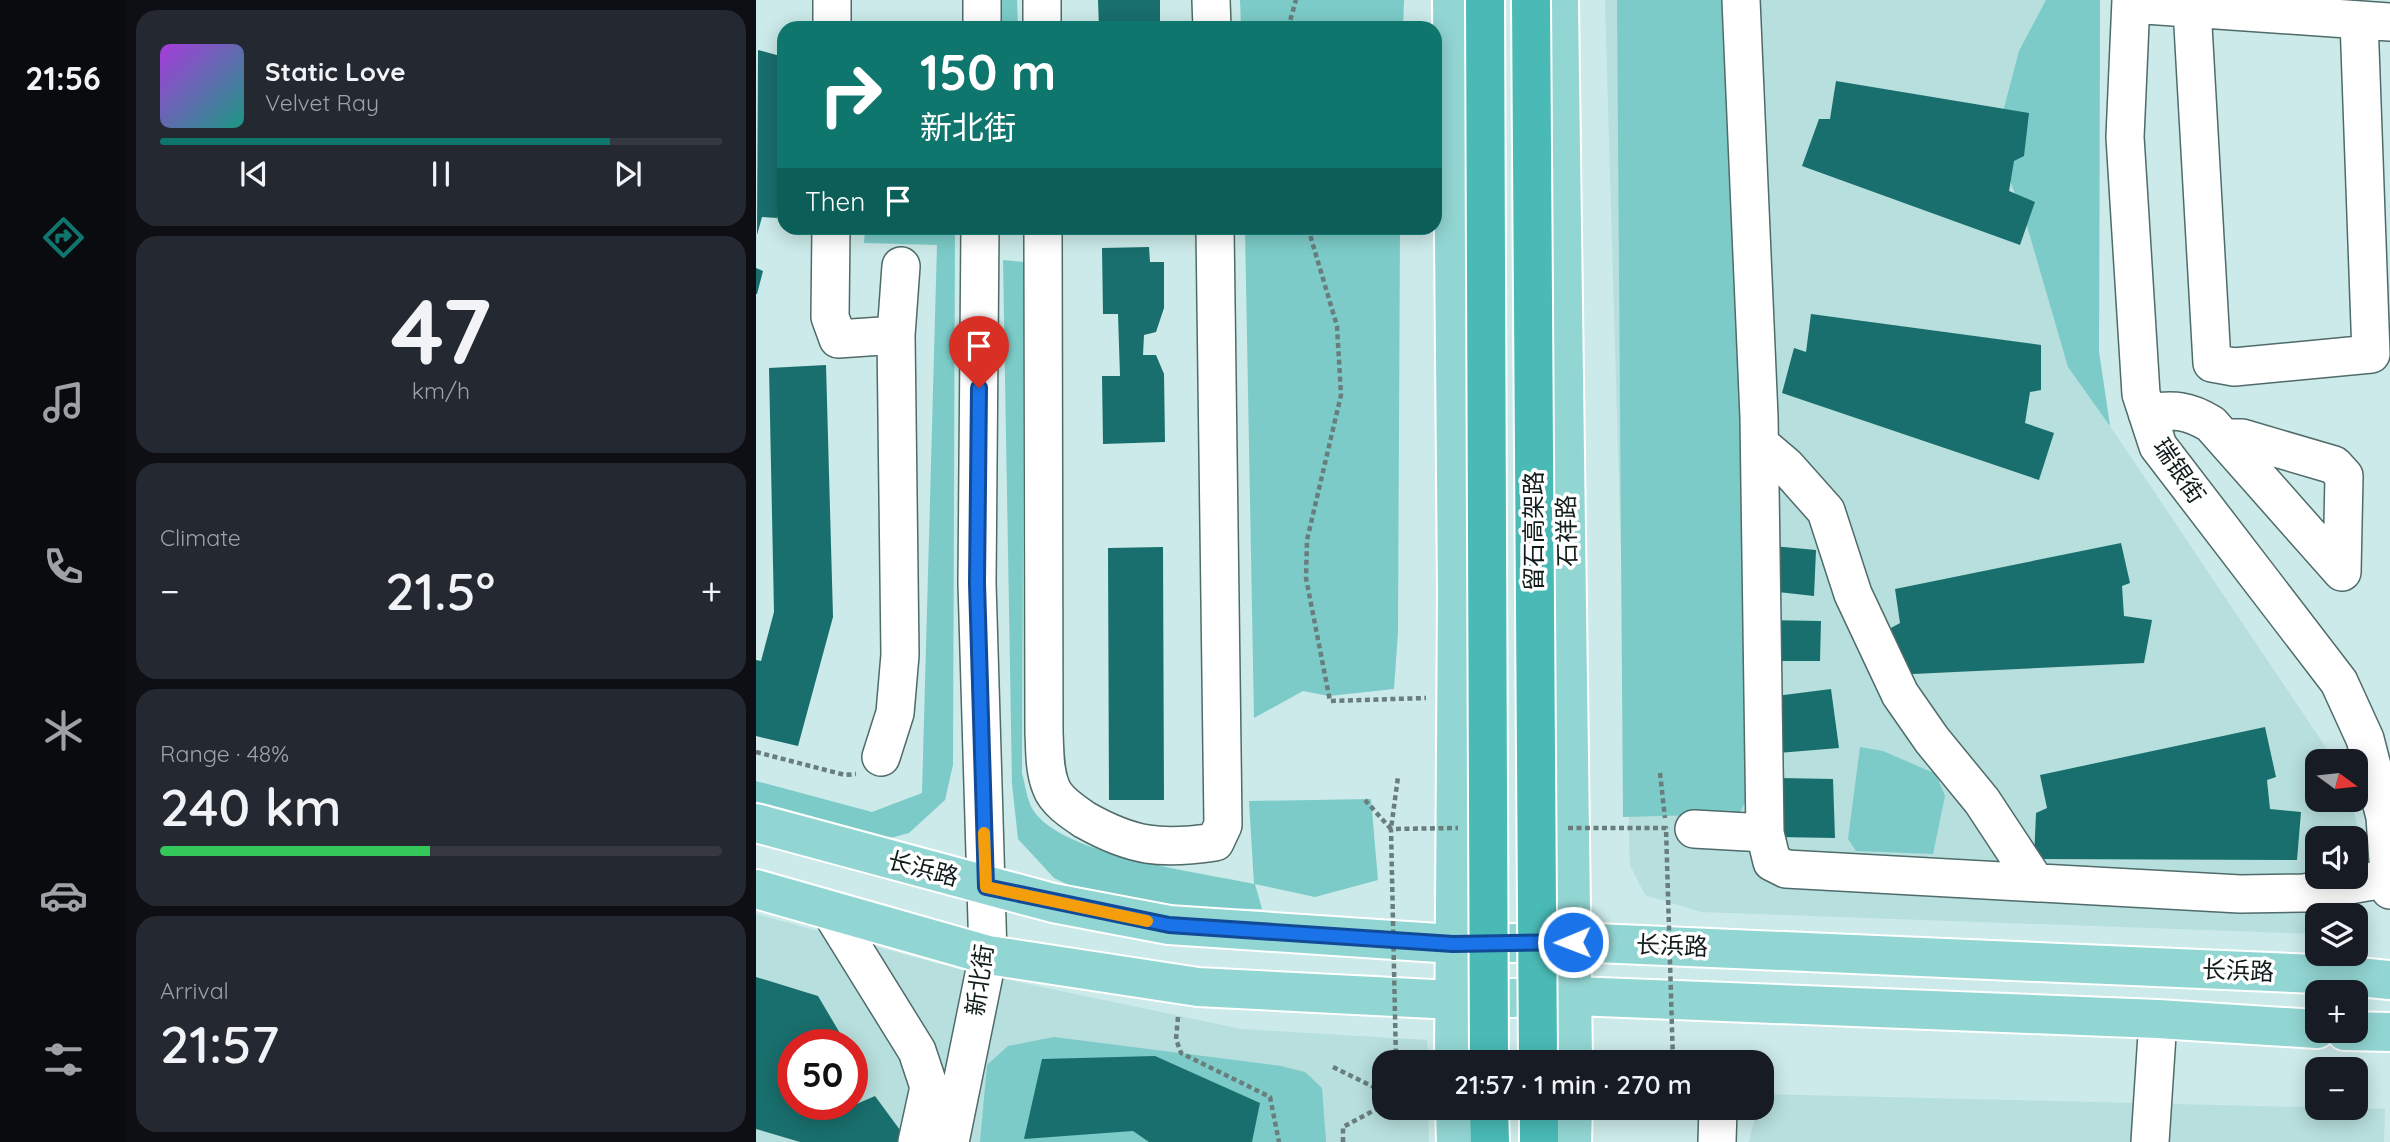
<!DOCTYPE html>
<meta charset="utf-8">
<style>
body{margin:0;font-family:Quicksand,"Noto Sans SC",sans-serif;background:#242831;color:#f1f3f6;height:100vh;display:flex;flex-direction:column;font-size:26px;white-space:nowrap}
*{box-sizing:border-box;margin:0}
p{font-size:23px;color:#9ea1a6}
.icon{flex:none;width:38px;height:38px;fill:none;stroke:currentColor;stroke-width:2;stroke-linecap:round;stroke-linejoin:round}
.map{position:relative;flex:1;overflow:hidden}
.sheet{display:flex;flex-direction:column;gap:10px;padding:10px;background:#0d0f14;width:630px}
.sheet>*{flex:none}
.hud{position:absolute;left:21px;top:21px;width:665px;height:214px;border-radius:21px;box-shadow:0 4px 18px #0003;background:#0f766e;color:#fff;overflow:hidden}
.needle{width:46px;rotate:105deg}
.buttons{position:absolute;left:1549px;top:749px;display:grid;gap:14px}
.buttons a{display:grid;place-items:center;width:63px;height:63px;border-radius:14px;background:#171b24;box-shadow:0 4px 18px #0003;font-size:35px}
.speed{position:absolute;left:21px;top:1029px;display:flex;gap:14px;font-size:35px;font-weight:700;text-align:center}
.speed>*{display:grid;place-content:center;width:91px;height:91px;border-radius:50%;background:#171b24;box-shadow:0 4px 18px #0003;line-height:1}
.speed .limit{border:10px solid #d22;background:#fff;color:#111}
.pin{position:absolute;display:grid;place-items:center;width:60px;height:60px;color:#fff;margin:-72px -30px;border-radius:50% 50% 50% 0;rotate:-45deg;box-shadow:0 0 7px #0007}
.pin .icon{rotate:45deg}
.me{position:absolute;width:77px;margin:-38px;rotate:269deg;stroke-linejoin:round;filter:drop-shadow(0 0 5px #0008)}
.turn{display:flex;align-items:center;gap:24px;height:147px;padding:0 28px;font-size:32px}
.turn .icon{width:91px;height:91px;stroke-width:2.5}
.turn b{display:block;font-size:49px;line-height:60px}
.then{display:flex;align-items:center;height:66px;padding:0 28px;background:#0003;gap:14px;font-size:26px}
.big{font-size:52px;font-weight:600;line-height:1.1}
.sheet .card{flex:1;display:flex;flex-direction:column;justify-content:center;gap:10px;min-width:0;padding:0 24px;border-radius:21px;background:#242831}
.sheet .dial{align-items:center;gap:0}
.dial b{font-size:91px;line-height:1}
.song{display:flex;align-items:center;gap:21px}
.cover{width:84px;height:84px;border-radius:10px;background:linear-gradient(135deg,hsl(280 70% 55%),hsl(170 70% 35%))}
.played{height:7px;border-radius:4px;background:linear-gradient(90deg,#0f766e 80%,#363941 80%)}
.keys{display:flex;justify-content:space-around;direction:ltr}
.heat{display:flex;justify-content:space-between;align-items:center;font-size:38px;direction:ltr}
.charge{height:10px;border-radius:5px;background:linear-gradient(90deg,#34c759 48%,#363941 0)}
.trip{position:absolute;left:616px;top:1050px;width:402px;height:70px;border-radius:21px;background:#171b24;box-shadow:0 4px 18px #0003;font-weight:600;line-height:70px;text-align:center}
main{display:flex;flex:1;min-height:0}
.tabs{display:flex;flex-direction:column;width:126px;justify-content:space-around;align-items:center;background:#090b0e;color:#9ea1a6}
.tabs .icon{width:49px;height:49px}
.tabs .active{color:#0f766e}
.tabs b{font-size:32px;color:#f1f3f6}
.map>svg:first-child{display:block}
.built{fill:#b7dfdd;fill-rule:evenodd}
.green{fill:#7ccbc8}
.building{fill:#196f6d}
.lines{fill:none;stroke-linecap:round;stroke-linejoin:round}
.minor-casing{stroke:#4f6b6a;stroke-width:40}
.major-casing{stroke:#fff;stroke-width:42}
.highway-casing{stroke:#fff;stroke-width:42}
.path{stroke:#687d7c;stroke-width:4.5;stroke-dasharray:5 3.5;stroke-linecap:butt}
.minor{stroke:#fff;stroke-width:37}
.major{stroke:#92d6d3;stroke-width:38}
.highway{stroke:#49bab6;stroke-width:38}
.highway-bridge-casing{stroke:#fff;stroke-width:42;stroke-linecap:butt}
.path-bridge{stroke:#687d7c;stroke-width:4.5;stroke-dasharray:5 3.5;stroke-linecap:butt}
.highway-bridge{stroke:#49bab6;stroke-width:38}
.route-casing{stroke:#114b97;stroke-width:18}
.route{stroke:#1a73e8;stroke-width:12}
.slow{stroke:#f59e0b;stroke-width:12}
.labels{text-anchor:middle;stroke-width:7;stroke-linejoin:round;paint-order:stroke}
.street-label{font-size:24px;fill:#111d1c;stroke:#fff}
</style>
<main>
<nav class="tabs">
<b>21:56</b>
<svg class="icon active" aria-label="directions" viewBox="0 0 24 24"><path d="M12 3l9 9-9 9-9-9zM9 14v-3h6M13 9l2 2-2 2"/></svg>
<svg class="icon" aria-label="music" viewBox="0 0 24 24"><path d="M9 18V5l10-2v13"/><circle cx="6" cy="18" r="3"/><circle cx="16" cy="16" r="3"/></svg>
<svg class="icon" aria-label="phone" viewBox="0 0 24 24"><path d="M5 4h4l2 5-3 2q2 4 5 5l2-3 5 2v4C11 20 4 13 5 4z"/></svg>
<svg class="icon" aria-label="climate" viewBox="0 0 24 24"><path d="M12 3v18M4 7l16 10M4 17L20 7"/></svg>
<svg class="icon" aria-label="car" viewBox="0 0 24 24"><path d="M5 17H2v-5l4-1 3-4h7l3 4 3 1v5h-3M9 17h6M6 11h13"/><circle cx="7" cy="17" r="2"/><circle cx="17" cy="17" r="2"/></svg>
<svg class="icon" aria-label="filters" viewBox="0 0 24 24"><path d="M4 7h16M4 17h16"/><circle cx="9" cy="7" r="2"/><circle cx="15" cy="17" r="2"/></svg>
</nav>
<section class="sheet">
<div class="card">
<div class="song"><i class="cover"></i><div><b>Static Love</b><p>Velvet Ray</p></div></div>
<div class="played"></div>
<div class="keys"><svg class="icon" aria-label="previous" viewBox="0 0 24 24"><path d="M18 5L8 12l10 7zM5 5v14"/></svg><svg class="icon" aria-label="pause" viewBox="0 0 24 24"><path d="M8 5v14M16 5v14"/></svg><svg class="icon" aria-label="next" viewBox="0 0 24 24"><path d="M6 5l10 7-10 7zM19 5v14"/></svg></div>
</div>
<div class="card dial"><b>47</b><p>km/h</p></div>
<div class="card"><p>Climate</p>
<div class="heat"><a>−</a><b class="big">21.5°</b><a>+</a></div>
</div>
<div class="card"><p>Range · 48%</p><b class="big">240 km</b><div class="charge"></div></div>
<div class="card"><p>Arrival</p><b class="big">21:57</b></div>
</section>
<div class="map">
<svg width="1634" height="1142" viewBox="0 0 1634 1142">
<rect width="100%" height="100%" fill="#cbeae9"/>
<path class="built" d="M849 0H1344L1343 352 1354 426 1579 761H1561V800H1595L1598 811 1606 851 1600 908 1595 915H1561V934L945 912 889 895 874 865ZM1561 838H1600V877H1561Z
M0 914 206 970 485 1029 671 1040 672 1062H628V1108H672L673 1142H0ZM37 1045H96V1104H37Z
M1006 1094 1629 1109 1628 1142H993L1001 1108H1006Z"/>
<path class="green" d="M239 0H261L262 28H240Z
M484 0H648L647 28H485Z
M861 0H971L987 144 994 793 983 814 867 817Z
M1290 0H1344L1343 352 1354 426 1312 367 1269 219 1239 142 1263 51Z
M109 228H199L197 765 189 800 153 833 116 843 0 809V781L116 812 166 793 181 245 108 243Z
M489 228H644L642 632 638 689 573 696 547 691 498 718Z
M247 260 268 262 266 773C269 784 271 800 277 810 307 856 444 872 498 884L493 801 615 799 622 880 559 897 499 884 506 909 422 908 332 894 298 878 262 839 256 784Z
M1104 747 1127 751 1180 774 1189 796 1177 854 1100 851 1092 839Z
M298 1037 525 1066 549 1072 566 1088 570 1142H224L231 1065 252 1046Z"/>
<path class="building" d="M342 0H404V28H343Z
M2 50 28 57V138L24 153 28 154V191L21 218 6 217 1 235Z
M1080 81 1273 113 1268 156 1258 161 1253 191 1279 202 1264 245 1046 166 1063 119H1074Z
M393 247 394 262H408V308L400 332 388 335 387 355H400L408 374 409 442 347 444 346 376H364L362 314H347L346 248Z
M0 268 7 271 1 294H0Z
M1055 314 1285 345V390L1274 392 1269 423 1298 433 1283 480 1026 393 1038 348 1050 352Z
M70 365 77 617 42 746 0 736V660L5 661 18 612 13 368Z
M1365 543 1374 583 1366 586 1368 616 1396 620 1388 663 1136 675 1133 629 1144 623 1139 589Z
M1016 546 1060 550 1058 596 1012 591Z
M407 547 408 800H353L352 548Z
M1009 620 1065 621 1064 661H1008Z
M1075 689 1083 748 1022 753 1019 696Z
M1509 727 1520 777 1511 780 1514 809 1545 812 1541 860 1278 859 1280 813 1291 808 1284 775Z
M1023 778 1077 779 1079 838 1022 837Z
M0 977 62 996 91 1045H37V1104L96 1106 119 1096 144 1130 145 1142H44L0 1129Z
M399 1056 504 1103 496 1142H393L377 1131 268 1139 286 1059Z"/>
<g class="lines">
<g class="minor-casing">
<path id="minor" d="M286 0V28
M455 0 456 28
M985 0 1003 417 1009 833 1016 862 1030 869 1484 894 1548 893 1634 878
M1375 0 1369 137 1385 394 1402 446 1583 682 1609 739 1629 817 1634 890
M1375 4 1634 22
M1436 8 1456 363 1478 367 1615 354 1603 20
M76 28V0
M226 28V0
M75 228 74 317 82 339 140 335
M287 228 288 733C289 751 288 770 295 787 300 801 317 812 329 820 377 847 405 850 459 842L467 825 459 228
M1391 413C1418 409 1432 410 1455 424L1586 572
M1468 438H1486L1578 465 1588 476 1586 572
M1004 444 1030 466 1070 511 1097 594 1144 694 1176 740 1226 801 1280 883
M125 757 139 713 144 655 140 335 145 266
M938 829 1009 833
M73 909 161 1051 173 1087 161 1142
M194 1142 232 955 221 583 224 228
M961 1142 962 1108
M1394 1142 1402 1019"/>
</g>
<g class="major-casing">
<path id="major" d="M696 0 701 593 698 1062
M803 0 817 1062
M0 823 297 903 413 925 697 944 817 942 1583 975 1634 980
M0 889 232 955 442 987 697 1000 818 996 1402 1019 1561 1029
M1589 1031 1634 1032
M699 1108 700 1142
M816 1142 817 1108"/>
</g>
<g class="highway-casing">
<path id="highway" d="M733 1108 734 1142
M783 1108V1142"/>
</g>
<path class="path" d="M532 28 540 0
M552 228 581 326 585 395 551 540 550 578 574 701 670 698
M0 752 89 775 100 774
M904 773 909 818
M609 800 635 829 642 777
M422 1017 420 1039 425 1053 514 1097 523 1142
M577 1067 628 1092
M587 1142V1127L628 1105"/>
<use href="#minor" class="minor"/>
<use href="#major" class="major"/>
<use href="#highway" class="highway"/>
<g class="highway-bridge-casing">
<path id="highway-bridge" d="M729 0 733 1062
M775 0 782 1062"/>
</g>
<path class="path-bridge" d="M812 828H910L917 1062
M640 1062 635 829 702 828"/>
<use href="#highway-bridge" class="highway-bridge"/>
</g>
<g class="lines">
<g class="route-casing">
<path id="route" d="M223 388 221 583 230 887 413 925 697 944 817 942"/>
</g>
<use href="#route" class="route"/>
<path class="slow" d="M228 833 230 887 391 921"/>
</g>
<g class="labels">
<g class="street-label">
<text transform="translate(1423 471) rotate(56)" y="8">瑞银街</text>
<text transform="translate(778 531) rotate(-90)" y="8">留石高架路</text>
<text transform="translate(811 531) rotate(-91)" y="8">石祥路</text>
<text transform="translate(167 869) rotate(15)" y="8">长浜路</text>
<text transform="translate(916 946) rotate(2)" y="8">长浜路</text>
<text transform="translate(1482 971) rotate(2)" y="8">长浜路</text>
<text transform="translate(224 980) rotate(-82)" y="8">新北街</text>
</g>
</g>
</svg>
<div class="buttons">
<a><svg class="needle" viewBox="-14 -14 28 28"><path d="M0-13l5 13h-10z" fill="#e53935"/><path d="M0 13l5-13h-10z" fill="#9ea1a6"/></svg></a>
<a><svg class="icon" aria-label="sound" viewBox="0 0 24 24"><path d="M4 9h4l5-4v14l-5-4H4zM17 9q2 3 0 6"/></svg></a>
<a><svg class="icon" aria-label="layers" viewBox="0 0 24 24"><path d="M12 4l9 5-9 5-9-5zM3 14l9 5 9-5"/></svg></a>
<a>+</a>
<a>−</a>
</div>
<div class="speed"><div class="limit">50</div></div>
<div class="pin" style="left:223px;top:388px;background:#d93025"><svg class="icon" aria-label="arrive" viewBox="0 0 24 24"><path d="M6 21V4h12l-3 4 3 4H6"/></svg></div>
<svg class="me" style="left:817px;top:942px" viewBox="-20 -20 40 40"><circle r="17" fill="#1a73e8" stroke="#fff" stroke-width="3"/><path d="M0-11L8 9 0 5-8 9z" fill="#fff"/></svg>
<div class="trip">21:57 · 1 min · 270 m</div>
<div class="hud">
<div class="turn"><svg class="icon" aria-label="right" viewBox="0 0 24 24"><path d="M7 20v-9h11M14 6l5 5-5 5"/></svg><div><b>150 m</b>新北街</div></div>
<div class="then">Then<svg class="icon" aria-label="arrive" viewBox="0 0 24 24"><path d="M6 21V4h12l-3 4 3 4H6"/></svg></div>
</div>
</div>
</main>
